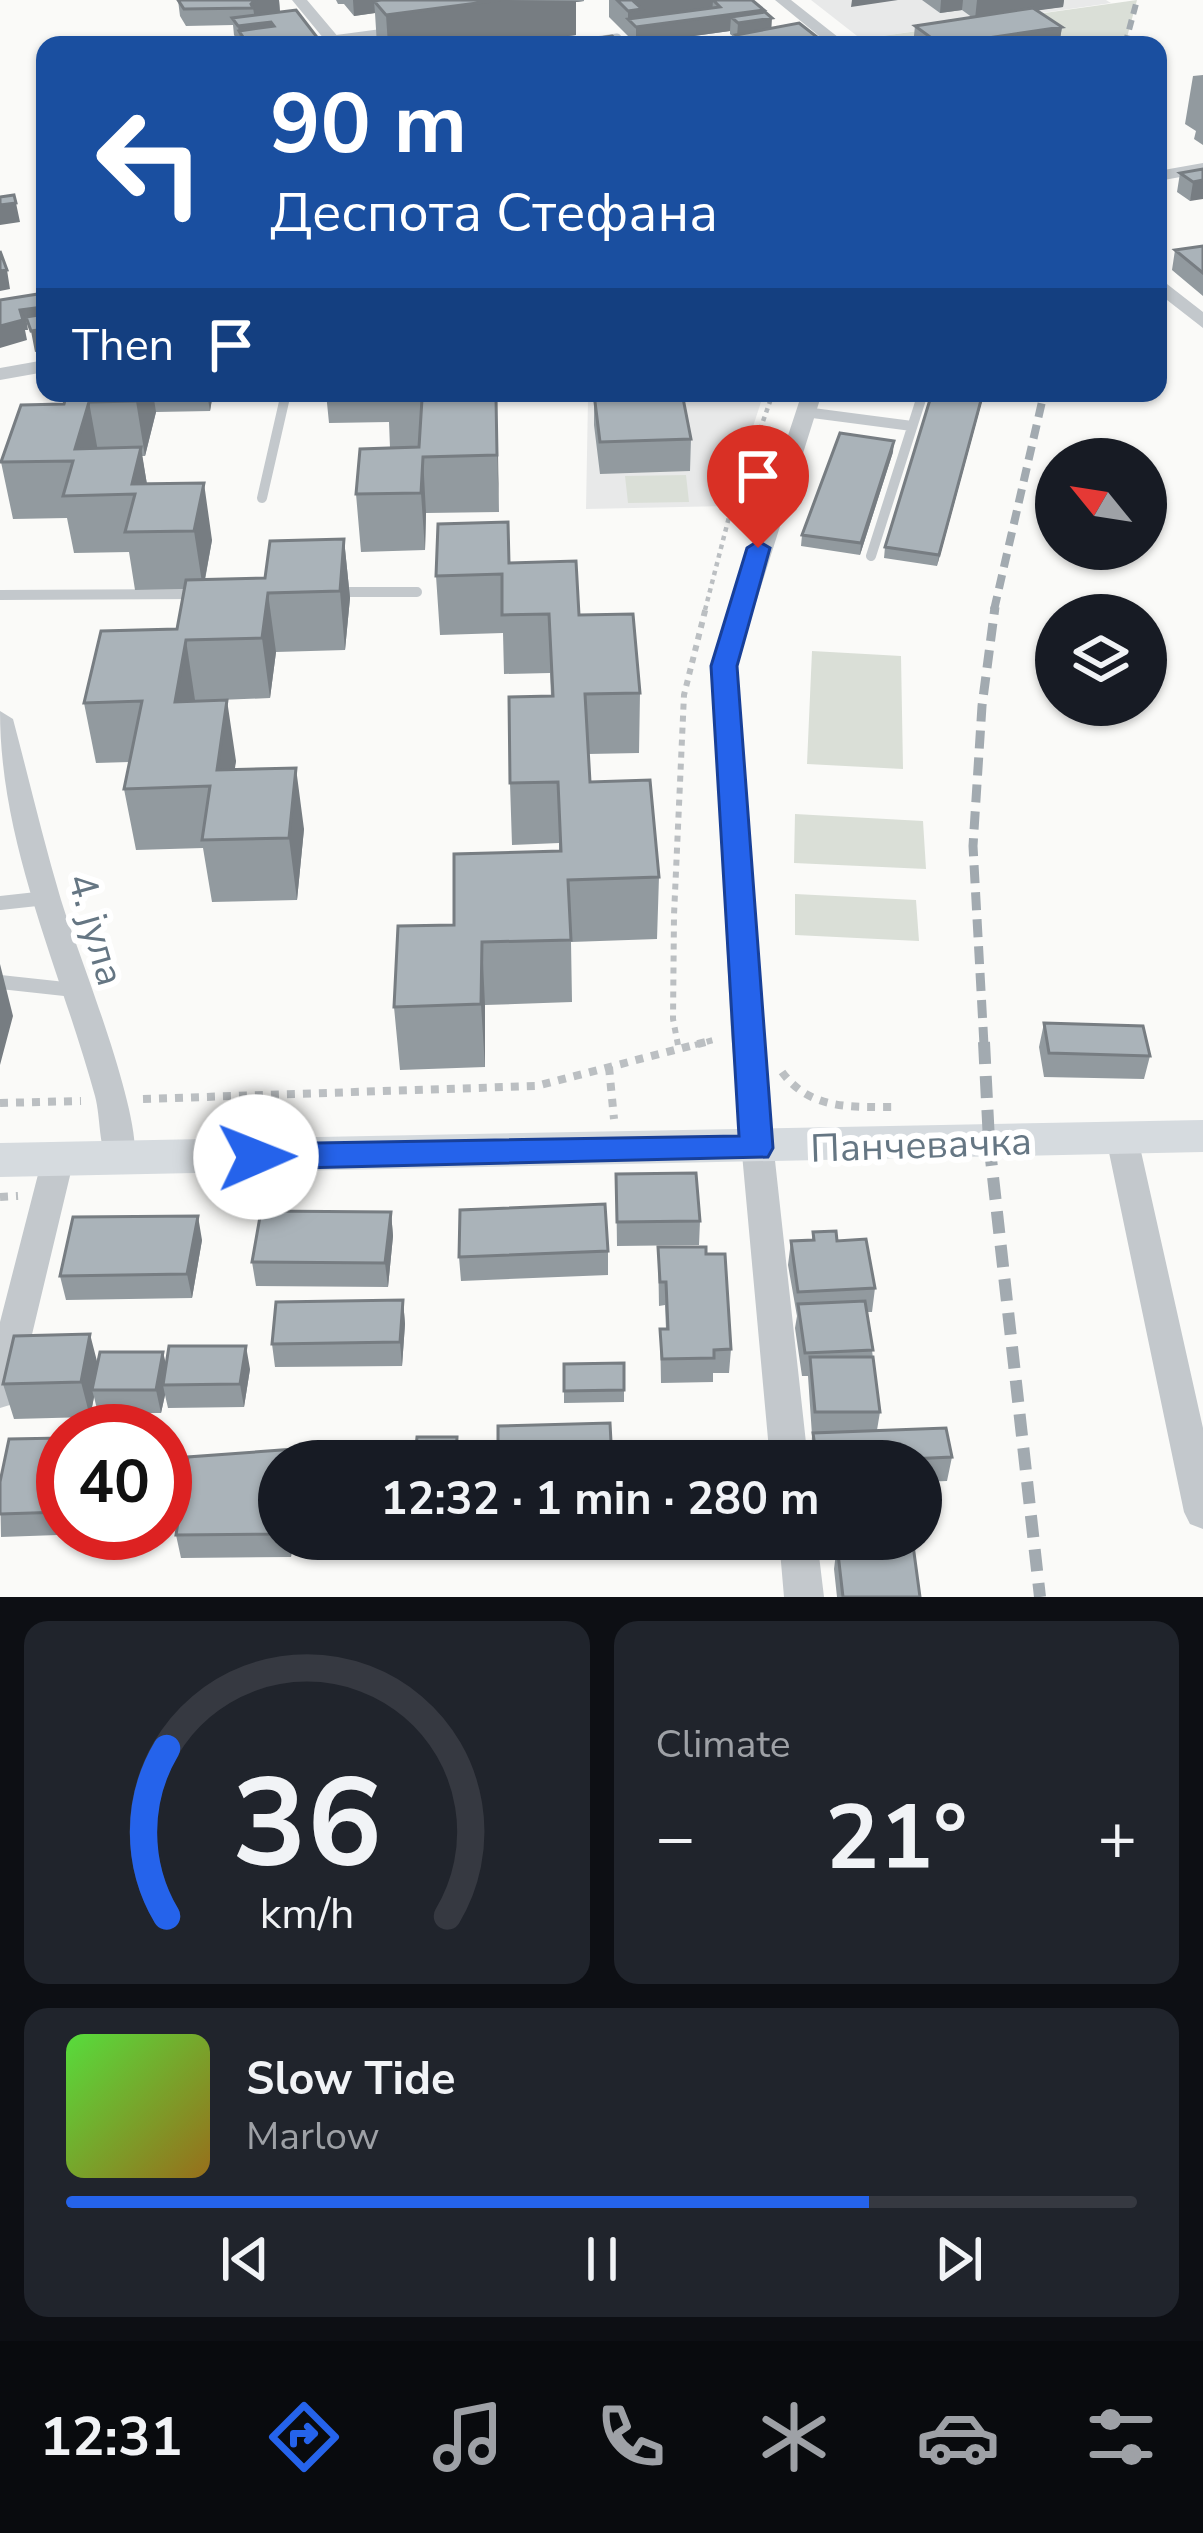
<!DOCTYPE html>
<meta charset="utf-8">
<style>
body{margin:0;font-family:"Nunito Sans",sans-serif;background:#20242c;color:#f1f3f6;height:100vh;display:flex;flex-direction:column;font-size:45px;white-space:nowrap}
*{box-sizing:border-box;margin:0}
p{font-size:39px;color:#9ea1a6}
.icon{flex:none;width:66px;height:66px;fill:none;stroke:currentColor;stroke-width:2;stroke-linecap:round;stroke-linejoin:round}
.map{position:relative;height:1597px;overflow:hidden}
.panel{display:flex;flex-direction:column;gap:24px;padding:24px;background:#0d0f14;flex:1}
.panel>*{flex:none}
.banner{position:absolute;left:36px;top:36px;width:1131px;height:366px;border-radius:24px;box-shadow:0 3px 9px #0004;background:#1a4fa0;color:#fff;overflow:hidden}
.needle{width:78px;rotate:300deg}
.tools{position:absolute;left:1035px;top:438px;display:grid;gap:24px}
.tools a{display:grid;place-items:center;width:132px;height:132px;border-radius:50%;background:#171b24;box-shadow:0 3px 9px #0004;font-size:60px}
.speed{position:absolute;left:36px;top:1404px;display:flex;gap:24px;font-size:60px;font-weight:700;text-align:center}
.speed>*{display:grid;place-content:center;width:156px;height:156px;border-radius:50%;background:#171b24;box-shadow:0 3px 9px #0004;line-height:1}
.speed .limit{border:18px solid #d22;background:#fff;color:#111}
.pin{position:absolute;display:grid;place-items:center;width:102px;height:102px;color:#fff;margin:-123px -51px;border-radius:50% 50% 50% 0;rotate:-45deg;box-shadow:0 0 12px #0007}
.pin .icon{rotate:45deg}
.me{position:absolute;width:132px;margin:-66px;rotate:89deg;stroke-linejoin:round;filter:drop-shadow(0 0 9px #0008)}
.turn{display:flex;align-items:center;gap:42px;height:252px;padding:0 36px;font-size:54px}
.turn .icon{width:156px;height:156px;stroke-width:2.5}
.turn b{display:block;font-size:84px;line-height:102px}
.then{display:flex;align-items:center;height:114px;padding:0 36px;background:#0003;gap:24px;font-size:45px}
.big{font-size:90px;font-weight:700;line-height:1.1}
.panel .tile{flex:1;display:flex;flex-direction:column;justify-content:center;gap:18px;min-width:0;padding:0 42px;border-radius:24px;background:#20242c}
.panel .dial{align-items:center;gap:0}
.dial svg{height:312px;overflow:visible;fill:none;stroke:#363941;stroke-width:7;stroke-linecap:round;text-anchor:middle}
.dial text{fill:#f1f3f6;stroke:none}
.song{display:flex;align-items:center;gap:36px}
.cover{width:144px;height:144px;border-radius:18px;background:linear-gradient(135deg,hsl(110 70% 55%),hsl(40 70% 35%))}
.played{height:12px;border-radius:6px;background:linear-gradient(90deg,#2563eb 75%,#363941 75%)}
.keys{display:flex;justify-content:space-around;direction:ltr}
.heat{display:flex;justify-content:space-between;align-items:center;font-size:66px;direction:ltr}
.panel .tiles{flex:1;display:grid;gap:24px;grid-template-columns:1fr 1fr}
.tile:last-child{grid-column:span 2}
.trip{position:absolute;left:258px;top:1440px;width:684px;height:120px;border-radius:60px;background:#171b24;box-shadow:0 3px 9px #0004;font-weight:700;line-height:120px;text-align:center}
.tab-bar{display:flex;height:192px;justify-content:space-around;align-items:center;background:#090b0e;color:#9ea1a6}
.tab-bar .icon{width:84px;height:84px}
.tab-bar .selected{color:#2563eb}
.tab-bar b{font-size:54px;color:#f1f3f6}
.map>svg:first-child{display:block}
.built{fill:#e8e9e9}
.green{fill:#dadfd7}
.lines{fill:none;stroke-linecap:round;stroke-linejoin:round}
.path-far2{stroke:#bbbfc2;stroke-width:4.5;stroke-dasharray:4.5 4.5;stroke-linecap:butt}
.path-far1{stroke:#bbbfc2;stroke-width:6;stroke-dasharray:6 6;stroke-linecap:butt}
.path{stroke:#bbbfc2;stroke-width:8;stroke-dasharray:8 8;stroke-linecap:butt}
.lane-far2{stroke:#c3c8cc;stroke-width:9}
.lane-far1{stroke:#c3c8cc;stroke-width:10}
.lane{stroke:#c3c8cc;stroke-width:14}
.street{fill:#c3c8cc;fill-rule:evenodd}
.secondary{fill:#d6dbdf;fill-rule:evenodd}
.rail-far3{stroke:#a2aab0;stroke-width:6;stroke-dasharray:10 6;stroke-linecap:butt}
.rail-far2{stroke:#a2aab0;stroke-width:8;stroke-dasharray:14 8;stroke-linecap:butt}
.rail-far1{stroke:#a2aab0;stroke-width:9;stroke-dasharray:18 9;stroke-linecap:butt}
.rail{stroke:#a2aab0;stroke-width:12;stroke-dasharray:22 12;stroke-linecap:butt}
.wall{fill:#929a9f}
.shaded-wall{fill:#777d82}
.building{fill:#aab3b9;stroke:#777d82;stroke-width:3}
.route{fill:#2563eb;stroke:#184099;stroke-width:3}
.labels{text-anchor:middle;stroke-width:12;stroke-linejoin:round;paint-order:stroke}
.street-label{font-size:39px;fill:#657683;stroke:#fff}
</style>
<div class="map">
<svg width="1203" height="1597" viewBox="0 0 1203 1597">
<rect width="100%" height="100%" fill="#fafaf8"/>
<path class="built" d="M811 0H1106L1111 3 861 39Z
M588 398 762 399 727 506 586 509Z"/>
<path class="green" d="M1137 0 1125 45H869L861 39Z
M686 475 689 502 628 503 625 476Z
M812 651 901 656 903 769 807 764Z
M795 814 923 821 926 869 794 863Z
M795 894 916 900 919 941 795 935Z"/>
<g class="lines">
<path class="path-far2" d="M705 610 729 517 773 393"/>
<path class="path-far1" d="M678 1045 673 1019 674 915 684 695 706 607
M695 1045 717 1039"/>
<path class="path" d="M609 1067 614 1119
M782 1072C810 1110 851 1107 894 1107
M143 1099 536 1086 706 1042
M0 1103 81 1101
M0 1197 18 1196"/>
<path class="lane-far2" d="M333 40 393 32
M568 45 617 38"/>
<path class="lane-far1" d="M805 412 912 426
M262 498 286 393
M871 556 923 393
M335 592H417
M0 595 199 594"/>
<path class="lane" d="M0 903 46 898
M0 982 74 990"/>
<path class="street" d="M292 0H307L345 45H329Z
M775 0H791L848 45H830Z
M1203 163V173L1158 181V171Z
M1158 277 1203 312V328L1158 293Z
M45 360V372L0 380V368Z
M802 393H822L736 666 761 1033 808 1461H770L731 1033 712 666Z
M0 711 13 719C29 779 43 840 61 900 75 946 151 1133 132 1168L121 1172 110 1168C98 1146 101 1119 95 1096 60 968 0 845 0 711Z
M1122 1126 1133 1129 1138 1138 1203 1428V1529L1190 1524 1184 1512 1106 1138 1111 1129Z
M58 1146 69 1150 74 1159 18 1393 13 1404 0 1408V1322L42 1159 47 1150Z
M779 1539H817L824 1597H784Z"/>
<path class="secondary" d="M1203 1120V1152L0 1177V1143Z"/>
<path class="rail-far3" d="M1125 45 1137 0"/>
<path class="rail-far2" d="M994 610 1044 393"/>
<path class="rail-far1" d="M984 1045 973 846 982 706 995 607"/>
<path class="rail" d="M984 1042 989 1141 1040 1597"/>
</g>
<path class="wall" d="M178 0H279L280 12 323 45H240L234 35 233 25 186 26 180 16Z
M336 0H584V1L576 2V35L502 45H377L375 13 354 16 344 4H338Z
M609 0H753L764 10 771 28 825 45H735L736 39 730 34V31L636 44 609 17Z
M922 0H1064L1063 7 1036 10 1062 27 1059 45H913L915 26 973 18 962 10 940 13Z
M1203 75V145L1194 139 1196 131 1185 124 1193 76Z
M1203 169 1190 201 1177 192 1180 173Z
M1203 246V296L1172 270 1175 250Z
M67 393H213L210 411 156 412 145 456H142L147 484 212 540 205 580 265 578 344 539 350 598 345 650 276 652 270 698 195 701 236 761 234 769 304 829 297 900 212 902 203 848 136 850 124 789 129 762 96 763 84 703 177 629 184 589 135 590 129 552 74 553 67 518 13 519 1 462 64 404Z
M326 393H449L450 398 496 397 499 512 426 513 425 550 361 552 356 494 390 448 389 422 329 423Z
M857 393H912L910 401Z
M984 393 937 566 884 558 885 547Z
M594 394 691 439 690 471 600 474 594 425Z
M893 452 860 555 801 546 802 535Z
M509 563 579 615 640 693 639 753 588 754 590 782 659 877 657 939 571 942 572 1002 485 1005V1067L400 1070 394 1007 454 925 559 851V843L512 845 510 783 551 696 550 673 504 674 503 633 440 635 436 576Z
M1044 1023 1150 1056 1144 1079 1044 1077 1039 1047Z
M616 1174 700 1221 699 1245 617 1246Z
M391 1212 393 1236 388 1287 256 1286 252 1262Z
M813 1232 837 1241 875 1288 872 1312H867L880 1412 877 1430 952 1457 947 1481 921 1482V1461H811L812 1435 808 1376H802L795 1328 797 1316 788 1265 791 1241 812 1240Z
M202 1240 192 1298 66 1300 60 1276Z
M658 1247 706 1254 731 1349 729 1373H713V1382L661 1383 660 1329H666L665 1305 659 1306Z
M608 1251V1275L461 1281 459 1257Z
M403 1300 405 1324 402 1366 275 1367 272 1344Z
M98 1363 250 1369 244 1407 168 1408 165 1395 161 1413H98L94 1397 90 1417 14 1419 3 1384Z
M624 1363V1402L564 1403V1391Z
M63 1438V1533H138L135 1556 93 1557 86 1534 1 1537 0 1482Z
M296 1449 298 1461H279V1539H293L291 1557 181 1558 176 1535 188 1457Z
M343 1539H455L454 1559 346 1560Z
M675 1539H746V1546L675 1548Z
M837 1545 920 1597H837L834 1569Z"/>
<path class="shaded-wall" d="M229 0H279L280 13 255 19 253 8Z
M353 0H400L374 1 375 13 354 16Z
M500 0 584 1 576 2V35L502 45H388L386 15Z
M631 0H753L720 7 713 1 712 13 764 10 763 19 772 18 771 35 737 37 738 23 731 17 730 31 636 44V27L628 19V36V11Z
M852 0H898L851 7Z
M941 0H963L962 10 940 13Z
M977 0H1064L1063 7 975 19Z
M271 22 272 39 239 31 240 43 238 26Z
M1062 27 1059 45H943Z
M777 38 776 45H744V42Z
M1203 180V199L1190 201 1193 182Z
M16 203 20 222 0 225V205Z
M7 270 10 289 0 291V271Z
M43 307 45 318 26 317 28 330H25L27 340 0 348V326L20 310Z
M45 329V350L35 352 31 331Z
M138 393H153L156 412 145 456 136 401Z
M207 393H213L210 411Z
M983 393H984L937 566 939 555Z
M496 397 498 452 499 512 497 455Z
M89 402 99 457 75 449Z
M894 441 893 452 860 555 861 543Z
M141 447 150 504 132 484Z
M423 457 426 513 425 550 421 493Z
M204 483 212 540 203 589 194 531Z
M344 539 350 598 345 650 340 591Z
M268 593 276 652 270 698 262 638Z
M186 640 195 700 185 762 175 702Z
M227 700 236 761 226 831 217 770Z
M296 768 304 829 297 900 289 838Z
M482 942 485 1005V1067L481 1004Z
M0 964 13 1016 0 1065Z
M391 1212 393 1236 388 1287 385 1263Z
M198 1216 202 1240 192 1298 187 1274Z
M403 1300 405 1324 402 1366 400 1342Z
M90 1334 99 1369 92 1390 94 1397 90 1417 81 1382Z
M246 1346 250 1369 244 1407 240 1384Z
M163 1352 169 1376 163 1385 165 1395 161 1413 156 1390Z
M129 1533H138L135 1556Z
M288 1539H293L291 1557Z"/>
<path class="building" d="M178 0H255L251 4 253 8 184 9Z
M381 0H500L386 15 374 1Z
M617 0H632L642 9 628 11Z
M713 0H752L764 10 636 27 628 19 720 7Z
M1033 8 1062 27 941 45 915 26Z
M296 10 323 45H291L286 39 245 40 239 31 274 26 271 22 238 26 232 18Z
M765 12 772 18 738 23 731 17Z
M799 23 826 44 774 45 784 44 777 38 744 42 736 35Z
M612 36 618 41 590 45 585 40Z
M567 37 575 45H528L527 43Z
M624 40 629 45 596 44Z
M1203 169V180L1193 182 1180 173Z
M14 195 16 203 0 205V197Z
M1203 246V273L1175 250Z
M0 251 7 270 0 271Z
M38 294 43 307 20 310 23 320 0 326V300Z
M45 314V329L31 331 26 317Z
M67 393H138L136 401 89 402 75 449 141 447 132 484 204 483 194 531 125 532 135 494 63 496 73 461 1 462 21 405 64 404Z
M387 393H446V398L496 397 497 455 423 457 421 493 356 494 360 449 419 447 422 399 387 400Z
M682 393 691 439 600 442 594 394Z
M932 393H983L939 555 885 547Z
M840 433 894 441 861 543 802 535Z
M508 522 509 563 576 561 579 615 633 614 640 693 585 694 590 782 650 780 659 877 568 880 571 940 482 942 481 1004 394 1007 398 926 454 925V854L561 851 558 782 510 783 509 697 553 696 549 614 502 615V574L436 576 438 524Z
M344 539 340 591 268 593 262 638 186 640 175 702 227 700 217 770 296 768 289 838 202 840 210 786 124 789 142 701 84 703 101 631 177 629 186 580 265 578 270 541Z
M1044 1023 1143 1026 1150 1056 1049 1053Z
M696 1173 700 1221 617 1222 616 1174Z
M605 1204 608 1251 459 1257 460 1210Z
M261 1211 391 1212 385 1263 252 1262Z
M198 1216 187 1274 60 1276 73 1217Z
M836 1231 837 1241 866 1239 875 1288 798 1292 791 1241 814 1240 813 1232Z
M658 1247H706V1254H725L731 1349 714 1350V1358L662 1359 660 1329H668L666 1282H660Z
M403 1300 400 1342 272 1344 276 1302Z
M865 1301 873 1350 805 1353 798 1304Z
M90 1334 81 1382 3 1384 14 1336Z
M169 1346H246L240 1384 163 1385Z
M100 1352H163L156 1390H92Z
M810 1357H873L880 1412H815Z
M624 1363V1390L564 1391V1364Z
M610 1423 612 1461H498V1426Z
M946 1428 952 1457 865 1461H817L813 1433Z
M417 1437H457L456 1461H350V1459L415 1458Z
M63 1438V1512L0 1514V1482L9 1439Z
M296 1449 295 1461H279V1534L176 1535 188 1457Z
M742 1459 743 1461 672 1460Z
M837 1545H913L920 1597H843Z"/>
<path class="route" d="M758 541 770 548 737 666 773 1148 768 1157 256 1169 245 1166 240 1157 245 1148 256 1144 739 1136 711 666 747 548Z"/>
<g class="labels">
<g class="street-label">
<text transform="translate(97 929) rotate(74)" y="14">4. јула</text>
<text transform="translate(921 1144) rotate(-2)" y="14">Панчевачка</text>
</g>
</g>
</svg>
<div class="tools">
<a><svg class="needle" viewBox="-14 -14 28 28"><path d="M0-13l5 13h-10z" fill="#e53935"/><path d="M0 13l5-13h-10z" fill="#9ea1a6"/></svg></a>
<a><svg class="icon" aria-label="layers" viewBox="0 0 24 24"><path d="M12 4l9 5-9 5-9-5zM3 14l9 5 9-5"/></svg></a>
</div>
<div class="speed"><div class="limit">40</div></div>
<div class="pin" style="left:758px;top:548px;background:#d93025"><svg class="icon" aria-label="arrive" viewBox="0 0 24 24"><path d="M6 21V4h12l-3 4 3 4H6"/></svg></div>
<svg class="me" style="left:256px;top:1157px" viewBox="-20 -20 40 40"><circle r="19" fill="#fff"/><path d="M0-13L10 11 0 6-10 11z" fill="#2563eb"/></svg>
<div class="trip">12:32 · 1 min · 280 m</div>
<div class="banner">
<div class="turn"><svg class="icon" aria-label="left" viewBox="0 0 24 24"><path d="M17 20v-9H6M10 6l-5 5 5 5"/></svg><div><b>90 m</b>Деспота Стефана</div></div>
<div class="then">Then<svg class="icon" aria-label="arrive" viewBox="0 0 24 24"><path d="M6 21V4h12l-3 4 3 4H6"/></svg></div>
</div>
</div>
<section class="panel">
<div class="tiles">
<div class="tile dial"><svg viewBox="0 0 100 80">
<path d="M14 69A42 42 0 1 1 86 69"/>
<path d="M14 69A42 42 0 0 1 14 26" stroke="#2563eb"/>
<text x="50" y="56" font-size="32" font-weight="700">36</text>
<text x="50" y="72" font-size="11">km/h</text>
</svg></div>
<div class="tile"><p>Climate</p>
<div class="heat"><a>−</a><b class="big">21°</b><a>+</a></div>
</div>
<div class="tile">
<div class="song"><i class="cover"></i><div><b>Slow Tide</b><p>Marlow</p></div></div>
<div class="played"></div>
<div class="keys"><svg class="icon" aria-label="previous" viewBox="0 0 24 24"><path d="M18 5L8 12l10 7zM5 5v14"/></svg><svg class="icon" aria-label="pause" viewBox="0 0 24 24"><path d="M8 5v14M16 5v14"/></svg><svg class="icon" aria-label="next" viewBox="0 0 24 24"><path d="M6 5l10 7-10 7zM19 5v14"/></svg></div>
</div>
</div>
</section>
<nav class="tab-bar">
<b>12:31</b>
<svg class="icon selected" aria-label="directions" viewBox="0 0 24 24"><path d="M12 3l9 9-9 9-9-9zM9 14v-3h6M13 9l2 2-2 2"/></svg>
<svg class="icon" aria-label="music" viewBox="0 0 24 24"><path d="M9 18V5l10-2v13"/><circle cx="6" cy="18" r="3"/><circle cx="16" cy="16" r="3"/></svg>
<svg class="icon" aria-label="phone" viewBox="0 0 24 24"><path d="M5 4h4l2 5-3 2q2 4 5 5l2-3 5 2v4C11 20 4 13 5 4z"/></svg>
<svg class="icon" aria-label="climate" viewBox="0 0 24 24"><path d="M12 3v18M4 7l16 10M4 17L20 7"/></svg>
<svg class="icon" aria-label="car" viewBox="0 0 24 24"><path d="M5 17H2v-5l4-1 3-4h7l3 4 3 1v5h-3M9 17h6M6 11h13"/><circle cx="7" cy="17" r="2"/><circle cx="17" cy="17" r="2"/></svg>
<svg class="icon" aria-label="filters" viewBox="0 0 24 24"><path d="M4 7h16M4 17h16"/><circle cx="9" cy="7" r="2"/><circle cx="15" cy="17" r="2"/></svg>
</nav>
